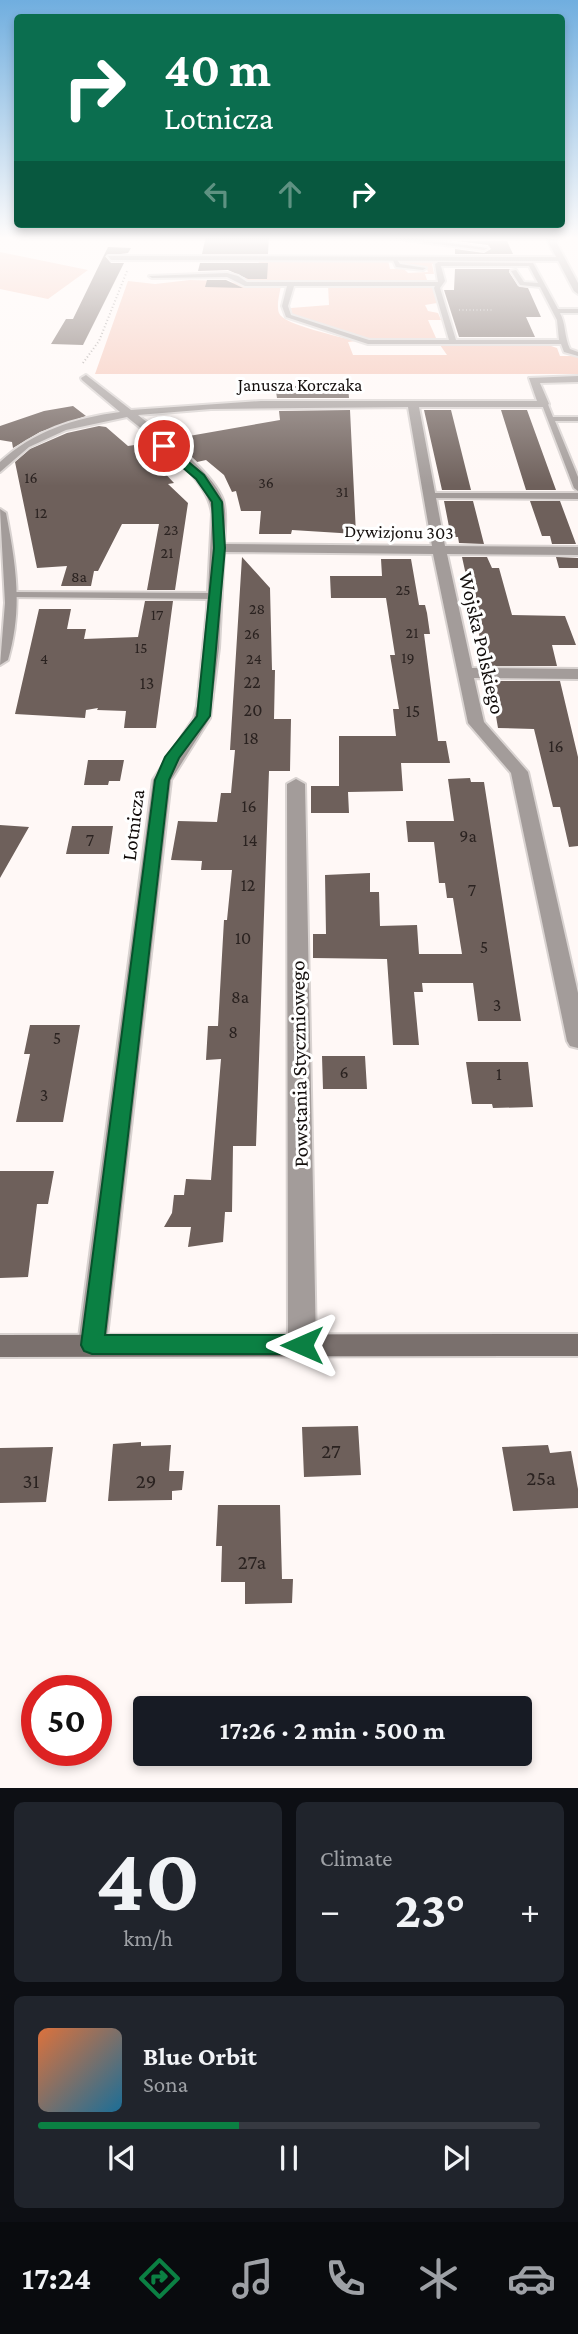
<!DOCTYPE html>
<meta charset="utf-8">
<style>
body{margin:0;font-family:"Crimson Pro",serif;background:#20242c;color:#f1f3f6;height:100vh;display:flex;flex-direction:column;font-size:26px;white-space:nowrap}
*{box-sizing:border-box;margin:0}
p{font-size:23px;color:#9ea1a6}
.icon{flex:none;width:38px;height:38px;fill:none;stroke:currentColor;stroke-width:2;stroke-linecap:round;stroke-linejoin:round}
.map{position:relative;height:1788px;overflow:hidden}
.sheet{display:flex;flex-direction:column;gap:14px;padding:14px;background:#0d0f14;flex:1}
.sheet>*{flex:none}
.hud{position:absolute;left:14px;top:14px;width:551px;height:214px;border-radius:7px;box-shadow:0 4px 10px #0003;background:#0b6e4f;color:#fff;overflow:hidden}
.speed{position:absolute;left:21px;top:1675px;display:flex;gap:14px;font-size:35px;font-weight:700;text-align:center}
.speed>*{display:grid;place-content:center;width:91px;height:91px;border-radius:50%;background:#171b24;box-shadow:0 4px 10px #0003;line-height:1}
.speed .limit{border:10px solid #d22;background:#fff;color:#111}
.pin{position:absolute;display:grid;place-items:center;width:60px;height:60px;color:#fff;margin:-30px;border:4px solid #fff;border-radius:50%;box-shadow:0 2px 7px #0007}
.me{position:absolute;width:77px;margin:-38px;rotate:270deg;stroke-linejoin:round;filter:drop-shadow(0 0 5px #0008)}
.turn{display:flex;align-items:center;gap:24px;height:147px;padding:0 35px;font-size:32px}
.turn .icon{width:91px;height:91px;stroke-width:2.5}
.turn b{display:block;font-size:49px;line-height:60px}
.lanes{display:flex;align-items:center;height:66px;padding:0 35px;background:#0003;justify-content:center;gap:35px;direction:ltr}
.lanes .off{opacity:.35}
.big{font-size:52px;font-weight:700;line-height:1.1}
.sheet .tile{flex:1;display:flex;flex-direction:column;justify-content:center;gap:10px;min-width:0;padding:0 24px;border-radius:10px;background:#20242c}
.sheet .dial{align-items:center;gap:0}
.dial b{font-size:91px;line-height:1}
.song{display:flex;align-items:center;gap:21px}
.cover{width:84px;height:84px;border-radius:10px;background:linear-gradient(135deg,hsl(20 70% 55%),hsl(200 70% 35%))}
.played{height:7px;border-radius:4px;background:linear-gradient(90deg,#0b8043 40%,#363941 40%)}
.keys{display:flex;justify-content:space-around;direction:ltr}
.heat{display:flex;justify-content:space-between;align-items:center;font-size:38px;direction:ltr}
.sheet .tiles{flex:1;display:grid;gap:14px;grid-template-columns:1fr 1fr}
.tile:last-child{grid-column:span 2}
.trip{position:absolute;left:133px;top:1696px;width:399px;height:70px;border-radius:7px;background:#171b24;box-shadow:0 4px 10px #0003;font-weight:700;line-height:70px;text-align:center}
.menu{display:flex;height:112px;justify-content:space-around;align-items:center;background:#090b0e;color:#9ea1a6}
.menu .icon{width:49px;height:49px}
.menu .on{color:#0b8043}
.menu b{font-size:32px;color:#f1f3f6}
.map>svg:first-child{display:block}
.green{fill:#f5c4b5}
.building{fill:#6e605b}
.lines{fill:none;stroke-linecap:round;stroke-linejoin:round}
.service-casing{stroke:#d9d3d1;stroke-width:4}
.minor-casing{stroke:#d9d3d1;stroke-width:4}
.tertiary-casing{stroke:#d9d3d1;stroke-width:4}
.secondary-casing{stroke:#d9d3d1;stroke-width:4}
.path{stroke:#9c9694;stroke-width:2;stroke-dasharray:1 2.5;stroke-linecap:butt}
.service{fill:#a39c9a;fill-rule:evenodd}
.minor{fill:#a39c9a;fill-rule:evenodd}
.tertiary{fill:#a39c9a;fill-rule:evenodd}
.secondary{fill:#7a706d;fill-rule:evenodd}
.route{fill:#0b8043;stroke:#07532c;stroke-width:2}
.labels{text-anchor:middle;stroke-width:6;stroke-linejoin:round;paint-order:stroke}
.far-number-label{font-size:16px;fill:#2a2220}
.far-street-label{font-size:18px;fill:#130e0c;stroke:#fff}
.number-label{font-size:18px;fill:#2a2220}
.street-label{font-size:21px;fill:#130e0c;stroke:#fff}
.near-number-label{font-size:21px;fill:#2a2220}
</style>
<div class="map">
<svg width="578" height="1788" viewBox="0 0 578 1788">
<rect width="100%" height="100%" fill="#fff8f6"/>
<path class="green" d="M0 252 88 270 48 299 0 289Z
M259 260H388L390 269H404L408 273 428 272 426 266H409L399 261 451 260 432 264 434 274H425L427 280H436L435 282 245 281V277L258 273Z
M190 280C222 280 249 286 281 285 280 293 276 305 279 313 283 325 342 337 356 341L348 342 353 355H447L440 345H548L557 348 560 356H578V374H95L128 281 155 284Z
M328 285 432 287 437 303 425 305 428 311 438 313 441 320H428L436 338 371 340 297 319 292 315 291 308 329 305Z"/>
<path class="building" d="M206 236H269L268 254H202Z
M456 241H507L513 254H455V249L484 253 491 249 488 245Z
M108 247 131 248 128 253 105 256 111 263H124L83 345 51 344 66 319H73Z
M200 263H268L267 279H248L228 270 198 271Z
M455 269H510L509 272 518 286 528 288 541 317H526L535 337H459L444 290H454Z
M207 280H226L243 288 205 287Z
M275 386H348L349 398H277Z
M73 406 86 416 40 432 13 448 12 442 0 440V426L44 411Z
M350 410 356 534 292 530 291 534H259L261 511H241L236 491 232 492 224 475 206 460 197 462 172 439 280 420 279 411Z
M424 410H451L471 490H442Z
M501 410H527L556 490H526Z
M99 426 106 427 128 446 154 442 179 465 160 468 174 483 168 484 188 503 175 590H147L159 524H122L98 571H94L91 586H61L67 566 37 568 15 462 30 449 67 433Z
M444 501H473L484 544 459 543 458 537H451Z
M530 501H560L576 544H552L550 536H542Z
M242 557 270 588 272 670H275L274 719H291L290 771H269L256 1146H233L232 1212H225L223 1242 188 1247 191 1227H164L172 1213 174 1195H184L186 1179 211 1180 221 1059 206 1060 208 1026H218L224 920H227L232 870H201L202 861 171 860 178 821 217 822 221 793H231L235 750H230Z
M462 557H487L492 568H499L512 615 565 616 576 645H552L557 666H486Z
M556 557 578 558V568H559Z
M381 559H411L419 605H425L427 613 430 634H424L438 741H446L450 763H401L403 791 348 792 349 813H311V786H339V736H396L393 709H399L390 655H395L386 598H331L330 576H382Z
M145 601H173L156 728H124L126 711 97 710 98 708 86 710 85 718 15 714 39 609H71L67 629H86L84 639 138 637Z
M490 681H560L578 757V846L569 847 560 807H553L534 729 498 728Z
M88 760H124L120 781H109L108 785H84Z
M470 778 471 782H484L521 1021H478L473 983H422L423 992H414L419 1045H393L387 959 313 958V934H326L325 875 370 873V892H379L380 926 417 925 419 954H462L453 898H447L445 883H439L434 842H408L406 821H454L448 779Z
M0 825 29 827 0 878Z
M72 826H113L109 854H66Z
M30 1025H80L63 1122H16L30 1054H24Z
M322 1056H365L367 1089H323Z
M466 1062H528L533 1107 493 1108 492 1104H472Z
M0 1171H54L48 1204H37L28 1277 0 1278Z
M358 1426 361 1475 304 1477 302 1427Z
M141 1442V1446L171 1445 169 1471H184L182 1490 172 1491V1500L108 1501 113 1444Z
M548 1445 550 1453 571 1451 578 1489V1508L513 1511 502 1447Z
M53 1447 46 1502 0 1503V1448Z
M218 1505H280L282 1579H293L292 1603 245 1604V1582H221L222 1546H216Z"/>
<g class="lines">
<g class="service-casing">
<path id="service" d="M392 258H396L400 264 426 268 423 270 396 267Z
M438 262 533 263 558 309H578V313H560C566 324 564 337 570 349L578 352V356L564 352 561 344H368L286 317 282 306 287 286H245L227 277 152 278 149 276 227 273 238 276 247 282H438L435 264ZM441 266H529L538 283 524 282 516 270 511 271 520 285 540 287 557 320 559 340H456L440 288 445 281ZM294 286H435L434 288 449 340H369L291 315 288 306Z
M541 402H547L553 417H578V421H555L578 477V491L574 488Z
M430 493H578V499L427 498 426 496Z
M14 592 215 593 220 596 215 599 10 597 9 595Z"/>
</g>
<g class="minor-casing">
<path id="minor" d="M374 236H399L488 248 484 250Z
M108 256 561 257 565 259 561 261 111 260Z
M86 375 131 410 261 401H537L529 378 578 376V382L540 383 549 404 544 407H419L445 546 578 547V555L447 554 472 668 578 669V679L474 678 484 722 528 772 578 993V1048L570 1046 567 1041 511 773 468 723 433 554 224 552 219 648 210 718 171 780 106 1345 102 1353 92 1356 82 1353 78 1345 153 780 194 718 197 706 207 610 212 514C209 478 154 439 127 417L66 430 29 447 0 472V462C33 431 75 418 120 412L82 380 81 378ZM408 407 432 546 224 544C225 531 227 513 223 500 212 471 163 435 138 415L211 409Z
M0 509 6 513C16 565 23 608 8 660L0 665 5 603Z
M296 779 305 784 316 1345 312 1353 302 1356 292 1353 288 1345 287 784Z"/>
</g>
<g class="tertiary-casing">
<path id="tertiary" d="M545 236H553L578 283V294L574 291Z"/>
</g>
<g class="secondary-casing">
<path id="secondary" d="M578 1334V1356L0 1357V1335Z"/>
</g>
<path class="path" d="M459 310H493
M83 363 99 341 127 271"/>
<use href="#service" class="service"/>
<use href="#minor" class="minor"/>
<use href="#tertiary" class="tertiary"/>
<use href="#secondary" class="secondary"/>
</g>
<linearGradient id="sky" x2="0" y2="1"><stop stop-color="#70aedf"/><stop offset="0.49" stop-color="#fffcfb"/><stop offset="1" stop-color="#fffcfb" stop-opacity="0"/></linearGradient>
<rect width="578" height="486" fill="url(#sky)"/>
<path class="route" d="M160 444H167L204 475 222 502 225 548 210 716 179 758 169 780 105 1335H302L310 1338 314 1345 310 1351 302 1354H92L84 1351 81 1345 155 780 165 757 197 716 214 548 212 502 196 479 160 448Z"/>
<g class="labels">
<g class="far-number-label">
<text x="31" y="483">16</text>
<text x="266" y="488">36</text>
<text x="342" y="497">31</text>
<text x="41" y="518">12</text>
<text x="171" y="535">23</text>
<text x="167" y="558">21</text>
<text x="79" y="582">8a</text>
<text x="403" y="595">25</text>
<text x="257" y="614">28</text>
<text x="157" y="620">17</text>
<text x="412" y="638">21</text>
<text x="252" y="639">26</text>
<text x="141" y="653">15</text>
<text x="408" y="663">19</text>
<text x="44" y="664">4</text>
<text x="254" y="664">24</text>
</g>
<g class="far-street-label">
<text x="300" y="391">Janusza Korczaka</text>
<text transform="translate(399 532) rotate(1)" y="6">Dywizjonu 303</text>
</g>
<g class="number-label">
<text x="252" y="688">22</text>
<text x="147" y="689">13</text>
<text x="253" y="716">20</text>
<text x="413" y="717">15</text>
<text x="251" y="744">18</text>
<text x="556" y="752">16</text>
<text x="249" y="812">16</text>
<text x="468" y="842">9a</text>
<text x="90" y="846">7</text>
<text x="250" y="846">14</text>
<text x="248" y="891">12</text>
<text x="472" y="896">7</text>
<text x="243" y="944">10</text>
<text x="484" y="953">5</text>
<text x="240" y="1003">8a</text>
<text x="497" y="1011">3</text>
<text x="233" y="1038">8</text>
<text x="57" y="1044">5</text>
<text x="344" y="1078">6</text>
<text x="499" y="1080">1</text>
<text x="44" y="1101">3</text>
</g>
<g class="street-label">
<text transform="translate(482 643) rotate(77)" y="7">Wojska Polskiego</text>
<text transform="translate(133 825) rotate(-83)" y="7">Lotnicza</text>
<text transform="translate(299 1064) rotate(-91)" y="7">Powstania Styczniowego</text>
</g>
<g class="near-number-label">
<text x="331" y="1458">27</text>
<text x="541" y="1485">25a</text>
<text x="31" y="1488">31</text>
<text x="146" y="1488">29</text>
<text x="252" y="1569">27a</text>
</g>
</g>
</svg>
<div class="speed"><div class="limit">50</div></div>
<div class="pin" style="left:164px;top:446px;background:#d93025"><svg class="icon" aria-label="arrive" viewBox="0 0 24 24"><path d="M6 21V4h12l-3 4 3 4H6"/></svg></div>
<svg class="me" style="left:302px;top:1345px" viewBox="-20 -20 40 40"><path d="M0-17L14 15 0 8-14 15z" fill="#0b8043" stroke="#fff" stroke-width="4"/></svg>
<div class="trip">17:26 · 2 min · 500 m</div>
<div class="hud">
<div class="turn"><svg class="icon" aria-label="right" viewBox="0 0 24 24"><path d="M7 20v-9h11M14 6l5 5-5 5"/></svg><div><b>40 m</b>Lotnicza</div></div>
<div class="lanes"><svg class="icon off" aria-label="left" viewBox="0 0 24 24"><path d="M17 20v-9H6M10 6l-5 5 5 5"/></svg><svg class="icon off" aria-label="ahead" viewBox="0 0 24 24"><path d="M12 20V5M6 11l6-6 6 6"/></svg><svg class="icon" aria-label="right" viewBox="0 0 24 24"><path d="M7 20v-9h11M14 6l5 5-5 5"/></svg></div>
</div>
</div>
<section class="sheet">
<div class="tiles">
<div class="tile dial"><b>40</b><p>km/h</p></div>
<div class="tile"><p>Climate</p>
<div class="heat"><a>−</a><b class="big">23°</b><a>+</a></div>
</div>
<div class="tile">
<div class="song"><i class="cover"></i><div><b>Blue Orbit</b><p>Sona</p></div></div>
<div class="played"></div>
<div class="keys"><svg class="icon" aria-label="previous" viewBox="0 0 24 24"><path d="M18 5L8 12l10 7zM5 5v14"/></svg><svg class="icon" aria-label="pause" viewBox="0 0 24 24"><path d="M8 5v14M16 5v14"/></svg><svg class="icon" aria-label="next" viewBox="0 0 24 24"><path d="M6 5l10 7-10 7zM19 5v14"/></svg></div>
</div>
</div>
</section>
<nav class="menu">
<b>17:24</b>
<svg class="icon on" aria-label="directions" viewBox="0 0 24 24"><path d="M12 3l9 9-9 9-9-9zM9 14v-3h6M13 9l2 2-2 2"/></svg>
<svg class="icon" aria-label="music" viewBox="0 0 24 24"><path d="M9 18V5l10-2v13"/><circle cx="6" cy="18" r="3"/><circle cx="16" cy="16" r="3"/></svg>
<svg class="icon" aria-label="phone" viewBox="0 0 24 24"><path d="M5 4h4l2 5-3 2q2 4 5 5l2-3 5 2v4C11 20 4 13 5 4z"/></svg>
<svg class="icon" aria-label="climate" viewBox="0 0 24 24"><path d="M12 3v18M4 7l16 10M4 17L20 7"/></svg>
<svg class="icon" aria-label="car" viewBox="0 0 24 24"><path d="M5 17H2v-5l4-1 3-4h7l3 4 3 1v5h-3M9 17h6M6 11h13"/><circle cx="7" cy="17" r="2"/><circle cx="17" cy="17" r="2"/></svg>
</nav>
